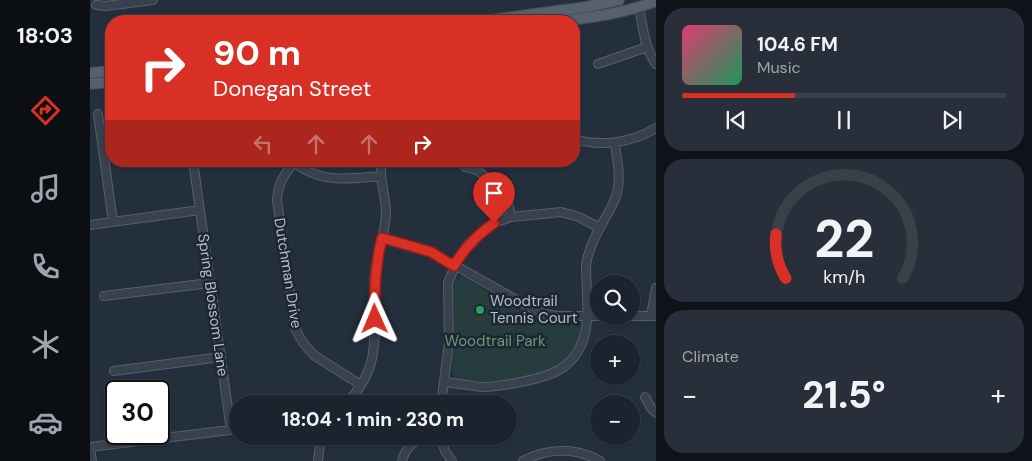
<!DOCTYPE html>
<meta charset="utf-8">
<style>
body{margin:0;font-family:"DM Sans",sans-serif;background:#282f3a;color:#f1f3f6;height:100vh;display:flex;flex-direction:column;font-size:19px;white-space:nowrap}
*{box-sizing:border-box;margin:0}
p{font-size:16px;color:#a0a4aa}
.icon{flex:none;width:28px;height:28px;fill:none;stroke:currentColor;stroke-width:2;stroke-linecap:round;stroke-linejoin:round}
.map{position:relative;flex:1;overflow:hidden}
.side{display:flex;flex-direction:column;gap:8px;padding:8px;background:#0f1319;width:376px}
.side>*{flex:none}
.guide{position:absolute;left:15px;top:15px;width:475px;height:152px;border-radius:20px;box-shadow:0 1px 4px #0004,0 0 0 1px #39404a;background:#d93025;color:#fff;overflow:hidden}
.controls{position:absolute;left:500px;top:275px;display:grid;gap:10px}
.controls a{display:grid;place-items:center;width:50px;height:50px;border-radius:50%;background:#1b232e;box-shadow:0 1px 4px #0004,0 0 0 1px #39404a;font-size:25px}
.speed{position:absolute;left:15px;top:380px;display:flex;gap:10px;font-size:25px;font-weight:700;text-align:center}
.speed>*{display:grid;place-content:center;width:65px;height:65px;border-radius:50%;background:#1b232e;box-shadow:0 1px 4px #0004,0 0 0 1px #39404a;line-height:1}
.speed .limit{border:2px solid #111;border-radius:8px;background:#fff;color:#111}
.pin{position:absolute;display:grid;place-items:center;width:42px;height:42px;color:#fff;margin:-51px -21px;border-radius:50% 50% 50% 0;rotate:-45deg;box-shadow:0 0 5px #0007}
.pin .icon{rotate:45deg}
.me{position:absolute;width:55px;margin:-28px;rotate:359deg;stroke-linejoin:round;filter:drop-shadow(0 0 4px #0008)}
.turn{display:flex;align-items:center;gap:18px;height:105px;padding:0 25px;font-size:22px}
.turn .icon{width:65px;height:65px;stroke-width:2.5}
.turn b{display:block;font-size:35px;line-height:42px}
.lanes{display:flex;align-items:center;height:48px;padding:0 25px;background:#0003;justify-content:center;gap:25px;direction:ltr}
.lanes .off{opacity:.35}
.big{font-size:38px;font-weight:800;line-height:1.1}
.side .card{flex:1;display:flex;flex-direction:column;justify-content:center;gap:8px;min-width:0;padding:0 18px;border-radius:20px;background:#282f3a}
.side .dial{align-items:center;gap:0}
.dial svg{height:130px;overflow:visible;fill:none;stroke:#39404a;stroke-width:7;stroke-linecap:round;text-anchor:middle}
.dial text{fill:#f1f3f6;stroke:none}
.song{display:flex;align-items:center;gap:15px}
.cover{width:60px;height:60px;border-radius:8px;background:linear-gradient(135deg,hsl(340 70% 55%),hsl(150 70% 35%))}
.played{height:5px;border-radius:2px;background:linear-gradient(90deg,#d93025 35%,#39404a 35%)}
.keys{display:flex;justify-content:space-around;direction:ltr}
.heat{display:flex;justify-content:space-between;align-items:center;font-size:28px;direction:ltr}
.trip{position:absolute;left:139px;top:395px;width:288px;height:50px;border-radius:25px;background:#1b232e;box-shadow:0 1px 4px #0004,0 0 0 1px #39404a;font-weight:800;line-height:50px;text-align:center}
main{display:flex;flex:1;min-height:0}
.tabs{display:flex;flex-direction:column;width:90px;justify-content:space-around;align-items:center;background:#0b0e12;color:#a0a4aa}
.tabs .icon{width:35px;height:35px}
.tabs .on{color:#d93025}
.tabs b{font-size:22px;color:#f1f3f6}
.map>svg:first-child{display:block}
.green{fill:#263c3f}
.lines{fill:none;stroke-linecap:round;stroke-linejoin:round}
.minor-casing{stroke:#565f6c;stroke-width:10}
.major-casing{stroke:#414a57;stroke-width:12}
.minor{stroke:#38414e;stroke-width:8}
.major{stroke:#56606e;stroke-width:10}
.route-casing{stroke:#8d1f18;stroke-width:12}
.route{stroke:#d93025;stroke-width:9}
.leisure-dot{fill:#2e9e5b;stroke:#1d2633;stroke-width:2}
.labels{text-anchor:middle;stroke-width:5;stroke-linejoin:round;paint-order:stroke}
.street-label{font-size:15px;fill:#b4bcc9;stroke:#1d2633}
.poi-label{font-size:15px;fill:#b4bcc9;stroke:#1d2633;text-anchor:start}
.park-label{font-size:15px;fill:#6b9a76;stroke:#1d2633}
</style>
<main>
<nav class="tabs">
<b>18:03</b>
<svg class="icon on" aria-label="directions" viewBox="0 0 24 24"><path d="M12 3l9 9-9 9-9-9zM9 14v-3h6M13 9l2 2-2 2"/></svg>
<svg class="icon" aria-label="music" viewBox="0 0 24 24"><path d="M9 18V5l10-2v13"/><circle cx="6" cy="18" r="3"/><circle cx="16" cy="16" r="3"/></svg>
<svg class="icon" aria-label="phone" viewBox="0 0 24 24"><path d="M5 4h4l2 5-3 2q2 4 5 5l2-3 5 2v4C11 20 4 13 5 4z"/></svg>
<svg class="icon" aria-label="climate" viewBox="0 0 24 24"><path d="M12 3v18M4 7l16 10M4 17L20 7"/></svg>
<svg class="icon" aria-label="car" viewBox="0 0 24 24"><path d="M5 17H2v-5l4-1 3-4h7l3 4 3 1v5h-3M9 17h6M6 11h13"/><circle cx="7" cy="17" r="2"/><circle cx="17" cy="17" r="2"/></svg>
</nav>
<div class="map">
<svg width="566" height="461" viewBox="0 0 566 461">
<rect width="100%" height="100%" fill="#242f3e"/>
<path class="green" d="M370 277H373L378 279C391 287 405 295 418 302 429 309 440 316 452 320 460 322 486 320 489 326 492 331 488 340 486 345 482 355 472 364 463 369 454 374 443 375 433 377 410 381 388 384 365 378L362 373 365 334 363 289C364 284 364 280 370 277Z"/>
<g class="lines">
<g class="minor-casing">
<path id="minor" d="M6 5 16 6 63 0
M549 7C553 27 554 47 566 64
M508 64 557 47
M8 114 23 222
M484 139C512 147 541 143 566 128
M103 161 141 430
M202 161C230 184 258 179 291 176
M203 163C194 176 188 183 187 200L205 328C210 339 216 348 225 356L271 385
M375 167 387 170 412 191 418 202 421 217
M0 225 110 210
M292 238 325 247 341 252 439 307 455 314 467 316H538
M14 296 120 283
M541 316H564
M561 316 566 288
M24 371 131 357
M354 382C367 383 380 386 392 387 404 387 415 385 426 383 457 377 484 371 494 337 500 318 496 285 496 265 499 246 508 231 517 215 521 208 525 201 527 193 531 177 527 159 525 143
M555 397 561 408 566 413
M256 404C299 360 279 323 285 271 288 252 295 233 296 214 296 196 289 179 291 161
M351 404 359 343 358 283 368 259 378 244 404 223 421 217 471 212 489 217 510 228
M350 436 355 451 362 461
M0 447 148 429
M0 448 2 461
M228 461 230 445 233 436
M312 461C316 446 325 439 341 436
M433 461C457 448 486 447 510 461"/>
</g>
<g class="major-casing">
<path id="major" d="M393 21 496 7 529 0
M472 21C504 17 536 13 566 1
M0 73 21 71
M0 84 21 82"/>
</g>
<use href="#minor" class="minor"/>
<use href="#major" class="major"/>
</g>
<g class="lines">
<g class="route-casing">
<path id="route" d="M285 319C284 291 285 265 292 238L324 247 341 252 364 266C374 248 387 235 404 223"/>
</g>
<use href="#route" class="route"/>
</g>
<circle class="leisure-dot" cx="390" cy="310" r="5"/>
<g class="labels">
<g class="street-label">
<text transform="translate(198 273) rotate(81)" y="5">Dutchman Drive</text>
<text transform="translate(123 305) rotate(82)" y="5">Spring Blossom Lane</text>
</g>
<g class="poi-label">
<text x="400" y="306">Woodtrail<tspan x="400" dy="17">Tennis Court</tspan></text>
</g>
<g class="park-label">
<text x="405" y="346">Woodtrail Park</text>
</g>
</g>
</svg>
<div class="controls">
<a><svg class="icon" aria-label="search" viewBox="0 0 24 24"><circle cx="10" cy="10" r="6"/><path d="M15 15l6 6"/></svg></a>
<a>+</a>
<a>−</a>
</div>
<div class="speed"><div class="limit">30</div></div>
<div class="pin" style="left:404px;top:223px;background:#d93025"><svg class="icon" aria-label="arrive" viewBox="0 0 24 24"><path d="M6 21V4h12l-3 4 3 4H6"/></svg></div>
<svg class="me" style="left:285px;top:319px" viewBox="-20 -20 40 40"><path d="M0-17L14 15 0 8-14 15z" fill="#d93025" stroke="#fff" stroke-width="4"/></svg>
<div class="trip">18:04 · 1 min · 230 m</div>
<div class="guide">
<div class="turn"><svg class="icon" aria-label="right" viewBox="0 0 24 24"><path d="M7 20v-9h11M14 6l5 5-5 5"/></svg><div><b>90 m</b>Donegan Street</div></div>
<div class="lanes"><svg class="icon off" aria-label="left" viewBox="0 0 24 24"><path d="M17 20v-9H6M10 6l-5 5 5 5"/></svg><svg class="icon off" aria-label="ahead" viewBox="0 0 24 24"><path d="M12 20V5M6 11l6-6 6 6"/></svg><svg class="icon off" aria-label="ahead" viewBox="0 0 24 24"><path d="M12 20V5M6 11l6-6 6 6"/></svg><svg class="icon" aria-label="right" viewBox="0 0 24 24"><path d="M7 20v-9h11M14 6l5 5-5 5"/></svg></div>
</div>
</div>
<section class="side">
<div class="card">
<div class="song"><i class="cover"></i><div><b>104.6 FM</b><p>Music</p></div></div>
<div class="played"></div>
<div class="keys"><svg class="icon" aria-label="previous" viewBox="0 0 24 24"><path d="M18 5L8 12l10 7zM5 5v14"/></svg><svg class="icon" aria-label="pause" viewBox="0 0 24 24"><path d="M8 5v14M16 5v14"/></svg><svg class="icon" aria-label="next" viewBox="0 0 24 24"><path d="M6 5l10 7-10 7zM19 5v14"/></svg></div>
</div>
<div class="card dial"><svg viewBox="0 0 100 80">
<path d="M14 69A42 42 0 1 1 86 69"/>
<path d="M14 69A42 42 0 0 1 8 42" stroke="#d93025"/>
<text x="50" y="56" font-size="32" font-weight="700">22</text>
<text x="50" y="72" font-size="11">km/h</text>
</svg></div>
<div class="card"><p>Climate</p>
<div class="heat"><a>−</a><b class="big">21.5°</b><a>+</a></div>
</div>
</section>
</main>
